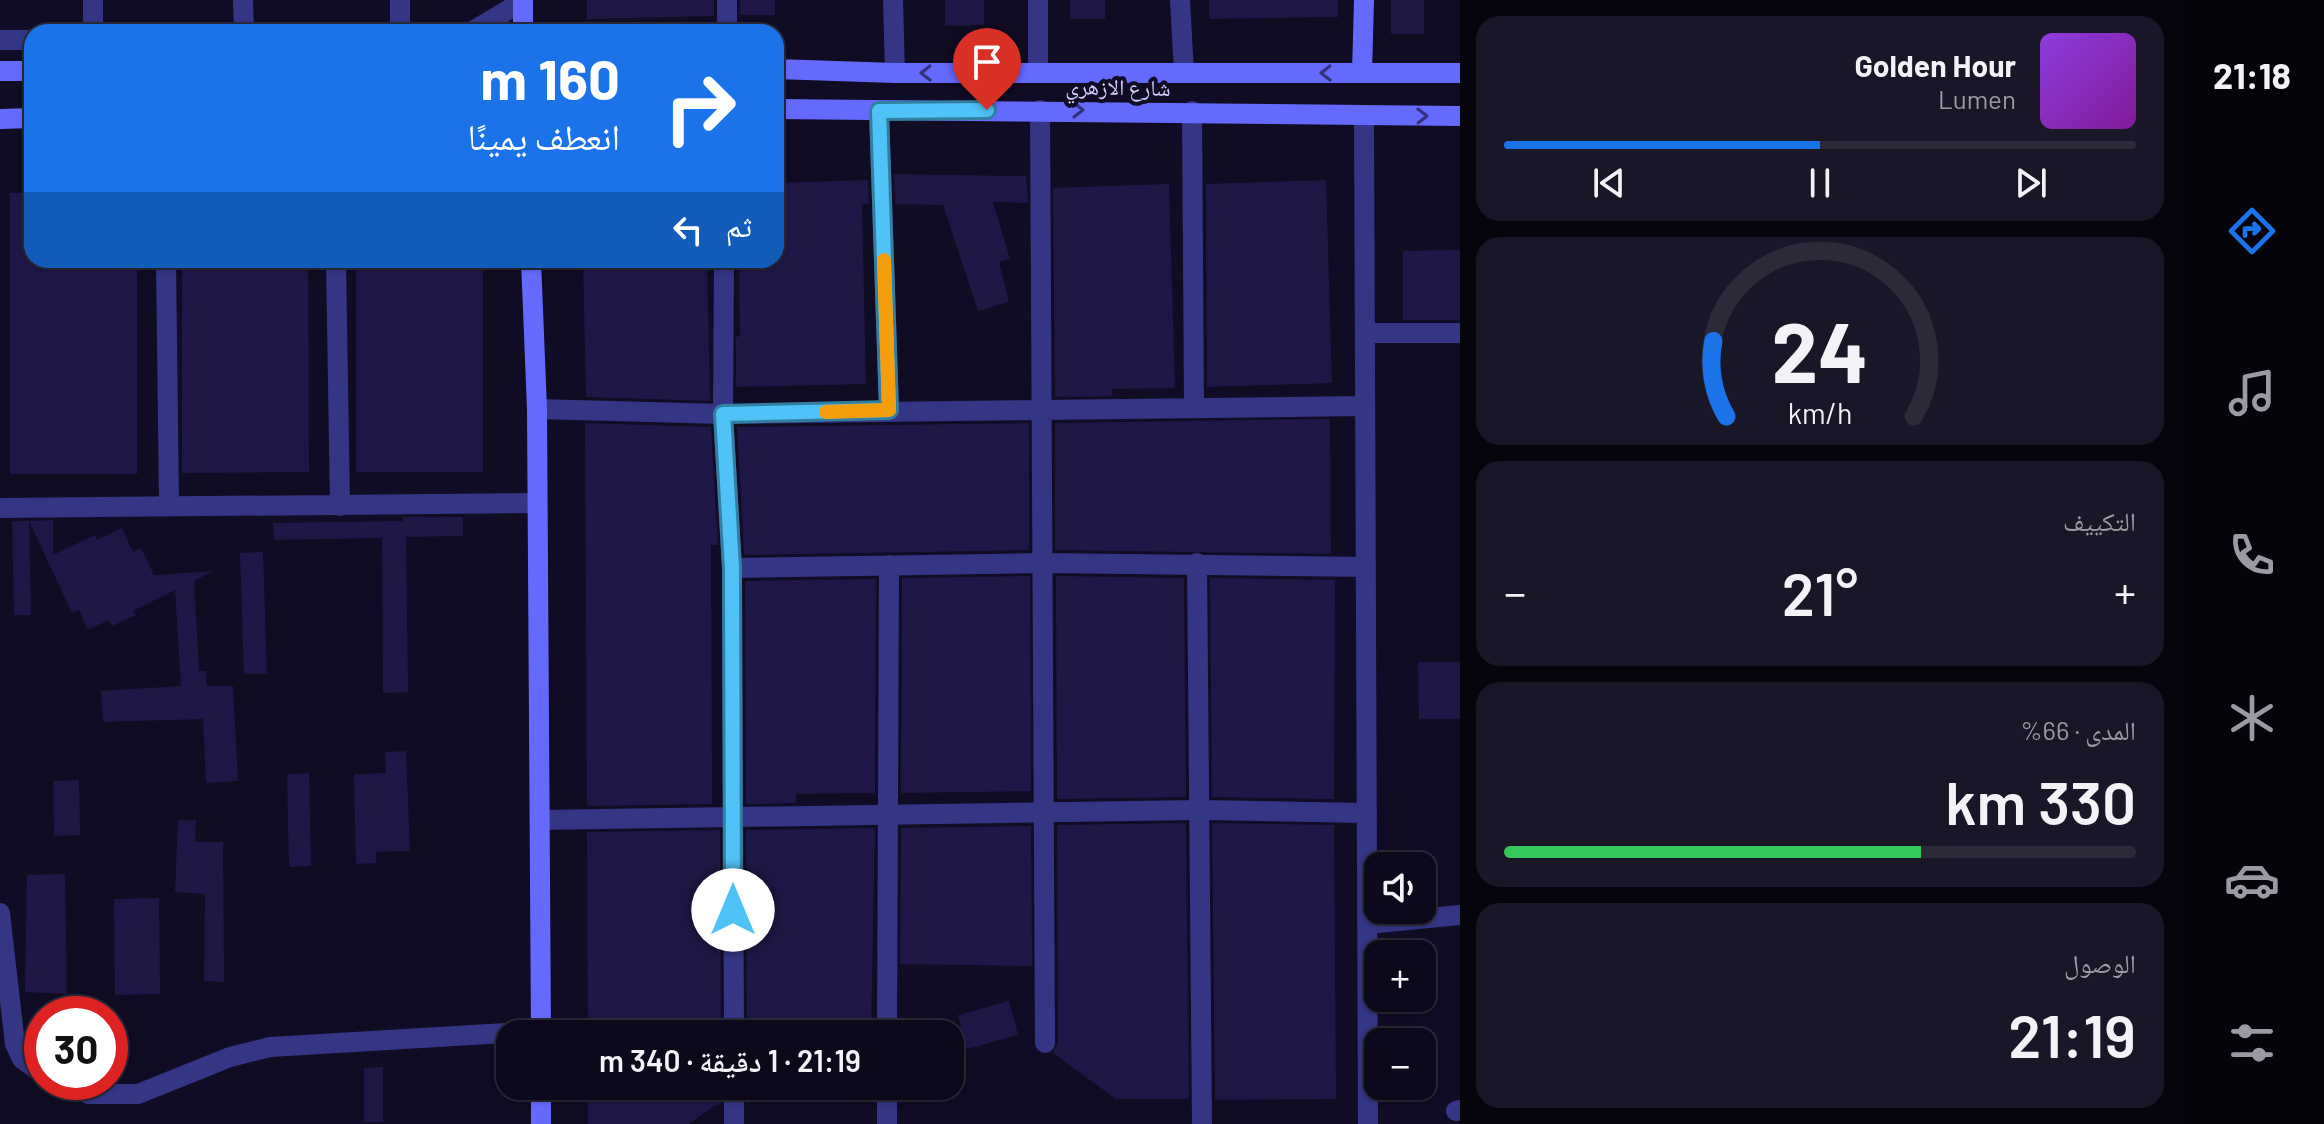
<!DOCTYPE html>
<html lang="ar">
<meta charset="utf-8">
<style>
body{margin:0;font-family:Barlow,"Noto Naskh Arabic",sans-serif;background:#191727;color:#f1f3f6;direction:rtl;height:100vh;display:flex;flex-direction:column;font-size:30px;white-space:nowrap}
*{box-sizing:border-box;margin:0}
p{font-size:26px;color:#9a9aa2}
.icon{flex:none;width:44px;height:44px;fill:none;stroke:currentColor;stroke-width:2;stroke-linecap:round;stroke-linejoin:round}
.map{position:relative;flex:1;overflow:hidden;direction:ltr}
.sheet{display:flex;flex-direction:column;gap:16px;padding:16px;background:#06050e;width:720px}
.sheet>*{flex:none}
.top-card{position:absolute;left:24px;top:24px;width:760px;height:244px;border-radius:24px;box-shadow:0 2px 6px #0004,0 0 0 2px #2b2a39;direction:rtl;background:#1a73e8;color:#fff;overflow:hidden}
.tools{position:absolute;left:1364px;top:852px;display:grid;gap:16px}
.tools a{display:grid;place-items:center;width:72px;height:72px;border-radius:16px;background:#0b091a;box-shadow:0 2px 6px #0004,0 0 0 2px #2b2a39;font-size:40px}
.speed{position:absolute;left:24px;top:996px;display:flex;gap:16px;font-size:40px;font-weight:700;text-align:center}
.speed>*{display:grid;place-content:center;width:104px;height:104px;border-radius:50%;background:#0b091a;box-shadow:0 2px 6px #0004,0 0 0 2px #2b2a39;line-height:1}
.speed .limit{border:12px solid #d22;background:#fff;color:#111}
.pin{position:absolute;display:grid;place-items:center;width:68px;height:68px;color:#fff;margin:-82px -34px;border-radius:50% 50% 50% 0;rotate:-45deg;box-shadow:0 0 8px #0007}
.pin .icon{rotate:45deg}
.me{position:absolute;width:88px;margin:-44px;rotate:0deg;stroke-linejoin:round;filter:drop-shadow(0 0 6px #0008)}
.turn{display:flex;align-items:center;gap:28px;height:168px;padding:0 32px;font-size:36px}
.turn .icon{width:104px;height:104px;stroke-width:2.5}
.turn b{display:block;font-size:56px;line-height:68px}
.then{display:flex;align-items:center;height:76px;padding:0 32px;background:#0003;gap:16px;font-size:30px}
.big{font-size:60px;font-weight:600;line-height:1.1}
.sheet .card{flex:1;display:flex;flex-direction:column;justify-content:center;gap:12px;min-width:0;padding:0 28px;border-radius:24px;background:#191727}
.sheet .dial{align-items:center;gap:0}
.dial svg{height:208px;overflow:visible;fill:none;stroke:#2b2a39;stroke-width:7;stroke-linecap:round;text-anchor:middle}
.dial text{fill:#f1f3f6;stroke:none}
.song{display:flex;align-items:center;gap:24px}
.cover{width:96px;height:96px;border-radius:12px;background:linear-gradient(135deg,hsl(270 70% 55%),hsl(290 70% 35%))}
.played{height:8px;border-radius:4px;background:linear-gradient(90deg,#1a73e8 50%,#2b2a39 50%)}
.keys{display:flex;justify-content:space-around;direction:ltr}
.heat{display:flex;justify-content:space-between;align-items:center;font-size:44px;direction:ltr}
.charge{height:12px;border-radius:6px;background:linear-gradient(90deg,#34c759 66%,#2b2a39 0)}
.trip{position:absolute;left:496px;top:1020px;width:468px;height:80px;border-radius:24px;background:#0b091a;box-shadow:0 2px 6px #0004,0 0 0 2px #2b2a39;font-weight:600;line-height:80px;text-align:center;direction:rtl}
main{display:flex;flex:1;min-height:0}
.menu{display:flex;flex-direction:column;width:144px;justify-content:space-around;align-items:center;background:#04040a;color:#9a9aa2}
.menu .icon{width:56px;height:56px}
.menu .selected{color:#1a73e8}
.menu b{font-size:36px;color:#f1f3f6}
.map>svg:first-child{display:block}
.building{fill:#1e1745}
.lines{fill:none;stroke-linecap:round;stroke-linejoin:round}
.street{stroke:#343685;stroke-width:20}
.secondary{stroke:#656aff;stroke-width:20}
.oneway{stroke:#31327b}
.route-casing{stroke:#337fa1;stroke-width:20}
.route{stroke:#4fc3f7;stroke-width:14}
.slow{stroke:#f59e0b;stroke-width:14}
.labels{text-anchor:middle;stroke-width:8;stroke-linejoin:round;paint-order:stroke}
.street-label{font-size:22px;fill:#d1ceff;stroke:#0f0c23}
</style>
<main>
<nav class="menu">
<b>21:18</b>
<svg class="icon selected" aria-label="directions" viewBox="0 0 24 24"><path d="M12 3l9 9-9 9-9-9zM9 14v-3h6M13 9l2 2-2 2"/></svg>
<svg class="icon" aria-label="music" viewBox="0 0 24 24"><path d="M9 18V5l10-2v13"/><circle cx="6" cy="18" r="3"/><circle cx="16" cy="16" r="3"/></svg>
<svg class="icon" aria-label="phone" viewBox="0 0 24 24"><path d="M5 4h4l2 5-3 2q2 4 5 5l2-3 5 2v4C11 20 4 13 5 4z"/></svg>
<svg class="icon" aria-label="climate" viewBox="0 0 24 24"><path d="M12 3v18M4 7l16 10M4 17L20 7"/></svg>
<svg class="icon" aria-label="car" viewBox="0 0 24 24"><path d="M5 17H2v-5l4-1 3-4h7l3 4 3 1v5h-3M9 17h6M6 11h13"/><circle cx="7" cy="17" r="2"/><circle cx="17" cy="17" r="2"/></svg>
<svg class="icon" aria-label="filters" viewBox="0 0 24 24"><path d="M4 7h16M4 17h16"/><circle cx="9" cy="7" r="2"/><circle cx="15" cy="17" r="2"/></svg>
</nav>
<section class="sheet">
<div class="card">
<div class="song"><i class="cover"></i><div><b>Golden Hour</b><p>Lumen</p></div></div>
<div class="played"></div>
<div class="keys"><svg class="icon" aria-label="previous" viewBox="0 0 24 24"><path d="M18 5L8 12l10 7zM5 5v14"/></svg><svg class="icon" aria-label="pause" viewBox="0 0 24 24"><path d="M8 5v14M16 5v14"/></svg><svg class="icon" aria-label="next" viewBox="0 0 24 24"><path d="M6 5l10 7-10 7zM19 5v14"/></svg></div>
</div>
<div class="card dial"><svg viewBox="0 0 100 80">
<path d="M14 69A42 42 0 1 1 86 69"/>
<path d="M14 69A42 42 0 0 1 9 40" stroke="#1a73e8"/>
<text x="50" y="56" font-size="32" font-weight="700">24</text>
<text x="50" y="72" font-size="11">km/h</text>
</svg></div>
<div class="card"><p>التكييف</p>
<div class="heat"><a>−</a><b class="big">21°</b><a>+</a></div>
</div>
<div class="card"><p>المدى · 66%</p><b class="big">330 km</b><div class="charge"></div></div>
<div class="card"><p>الوصول</p><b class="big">21:19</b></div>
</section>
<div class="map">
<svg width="1460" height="1124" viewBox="0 0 1460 1124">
<rect width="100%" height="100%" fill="#0f0c23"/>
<path class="building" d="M587 0H714V16L587 19Z
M740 0H775V15H740Z
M945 0H984V25L945 26Z
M1070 0H1105V19H1070Z
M1209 0H1338V17L1209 19Z
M1391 0H1424V34H1391Z
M894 174 1026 176 1028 203 993 202 1010 259 999 262 1009 302 978 311 943 205 895 204Z
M868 180 869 204H862L866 384 736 387V337L740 336 739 260H776V183Z
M1326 180 1332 383 1207 387 1206 184Z
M1169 184 1175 388 1112 389V396L1055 397 1053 188Z
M10 193H32V260H137V474H10Z
M1460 250V320H1403V251Z
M182 260H308L309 472 182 473Z
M356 260H483V472H356Z
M583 260H707L710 401 586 397Z
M1330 419 1331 554 1055 550V423Z
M585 423 711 427 718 545H711L712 804 587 806Z
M1029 423V550L744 555 737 427Z
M403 517H463V536L406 537 408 692 383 693 382 538 274 540 273 523 403 521Z
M53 520V555L95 535 97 540 122 528 133 552 141 548 154 575 213 571 194 581 199 671H206L207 686H233L238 781 206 783 203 719 103 722 101 691 181 686 175 590 133 611 136 615 112 626 109 620 88 630 79 610 72 613 29 521Z
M12 521H29L31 615H14Z
M263 552 267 674H244L240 553Z
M1030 576 1031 791 901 793 902 578Z
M1056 576 1184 578 1186 797 1057 799Z
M1210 578 1335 580 1334 799 1212 797Z
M876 579 875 793 796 794V803L746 804 745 581Z
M1418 662H1460V719H1419Z
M406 751 410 851 376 852V863L356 864 354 774 386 773 385 752Z
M309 773 311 866 289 867 287 774Z
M79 780 80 835 54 836 53 781Z
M178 820H196L195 842H223L224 982 204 981 205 894 175 892Z
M1186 823 1189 1099H1116L1053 1053 1058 1043 1057 825Z
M1212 823 1334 825 1336 1099 1215 1100Z
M1031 826 1032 966 900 964 901 828Z
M875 828 871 1034H747L746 830Z
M720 830 721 1034H588L587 832Z
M65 874 67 994 25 992 27 875Z
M159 898 160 994 115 995 114 899Z
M1009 1001 1018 1035 967 1049 958 1015Z
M383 1067V1122H364V1068Z
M588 1086H721V1105H715L689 1124H588Z
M747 1086H771L747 1104Z"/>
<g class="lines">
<path class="street" d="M93 0V32
M243 0 244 32
M400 0V32
M727 0V32
M893 0 895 73
M1180 0 1184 73
M471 32 523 1
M0 40H32
M1038 72V0
M1040 110 1045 1043
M879 111 889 410
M1192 111 1194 406
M1364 117 1368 1124
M166 260 169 504
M336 260 340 506
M724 260 723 414 732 568 734 1034
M1365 333H1460
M537 409 723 414 1365 406
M0 508 537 503
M1197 563 1202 1124
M732 568 1042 563 1366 567
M540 820 1200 810 1367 813
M0 913 15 1044 22 1059 42 1073
M1368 924 1460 915
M887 1034 889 565
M62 1082 89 1094H138L230 1057 270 1047 541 1031
M734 1086V1124
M887 1086V1124
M1456 1111 1460 1110"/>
<path class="secondary" d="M523 0V32
M776 69 895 73H1460
M0 71H32
M1362 73 1364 0
M776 109 1460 116
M0 119 32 118
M531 260 537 409 541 1034
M541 1086V1124"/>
</g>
<defs><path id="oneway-chevron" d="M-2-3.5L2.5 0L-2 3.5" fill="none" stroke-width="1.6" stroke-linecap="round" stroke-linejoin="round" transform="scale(2)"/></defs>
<g class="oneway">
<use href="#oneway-chevron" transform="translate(926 73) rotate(180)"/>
<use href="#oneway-chevron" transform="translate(1326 73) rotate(-180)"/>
<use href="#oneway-chevron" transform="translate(1078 110) rotate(1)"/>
<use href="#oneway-chevron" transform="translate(1422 116) rotate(-1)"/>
</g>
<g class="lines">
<g class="route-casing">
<path id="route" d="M733 910 732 568 723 414 889 410 879 111 987 110"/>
</g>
<use href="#route" class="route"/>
<path class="slow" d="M826 412 889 410 884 260"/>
</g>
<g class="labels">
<g class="street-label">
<text transform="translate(1118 87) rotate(1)" y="8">شارع الازهري</text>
</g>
</g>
</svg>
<div class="tools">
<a><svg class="icon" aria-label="sound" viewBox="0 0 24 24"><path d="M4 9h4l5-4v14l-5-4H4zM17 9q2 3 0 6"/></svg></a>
<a>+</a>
<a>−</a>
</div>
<div class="speed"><div class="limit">30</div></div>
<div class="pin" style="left:987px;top:110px;background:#d93025"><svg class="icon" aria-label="arrive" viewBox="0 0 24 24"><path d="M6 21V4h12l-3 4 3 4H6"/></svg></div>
<svg class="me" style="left:733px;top:910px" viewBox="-20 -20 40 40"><circle r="19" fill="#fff"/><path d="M0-13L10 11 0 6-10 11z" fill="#4fc3f7"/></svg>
<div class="trip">21:19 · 1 دقيقة · 340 m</div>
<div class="top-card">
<div class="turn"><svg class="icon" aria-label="right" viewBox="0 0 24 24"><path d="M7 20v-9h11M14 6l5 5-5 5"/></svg><div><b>160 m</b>انعطف يمينًا</div></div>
<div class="then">ثم<svg class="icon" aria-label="left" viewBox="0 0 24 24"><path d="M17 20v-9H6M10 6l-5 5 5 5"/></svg></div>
</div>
</div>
</main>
